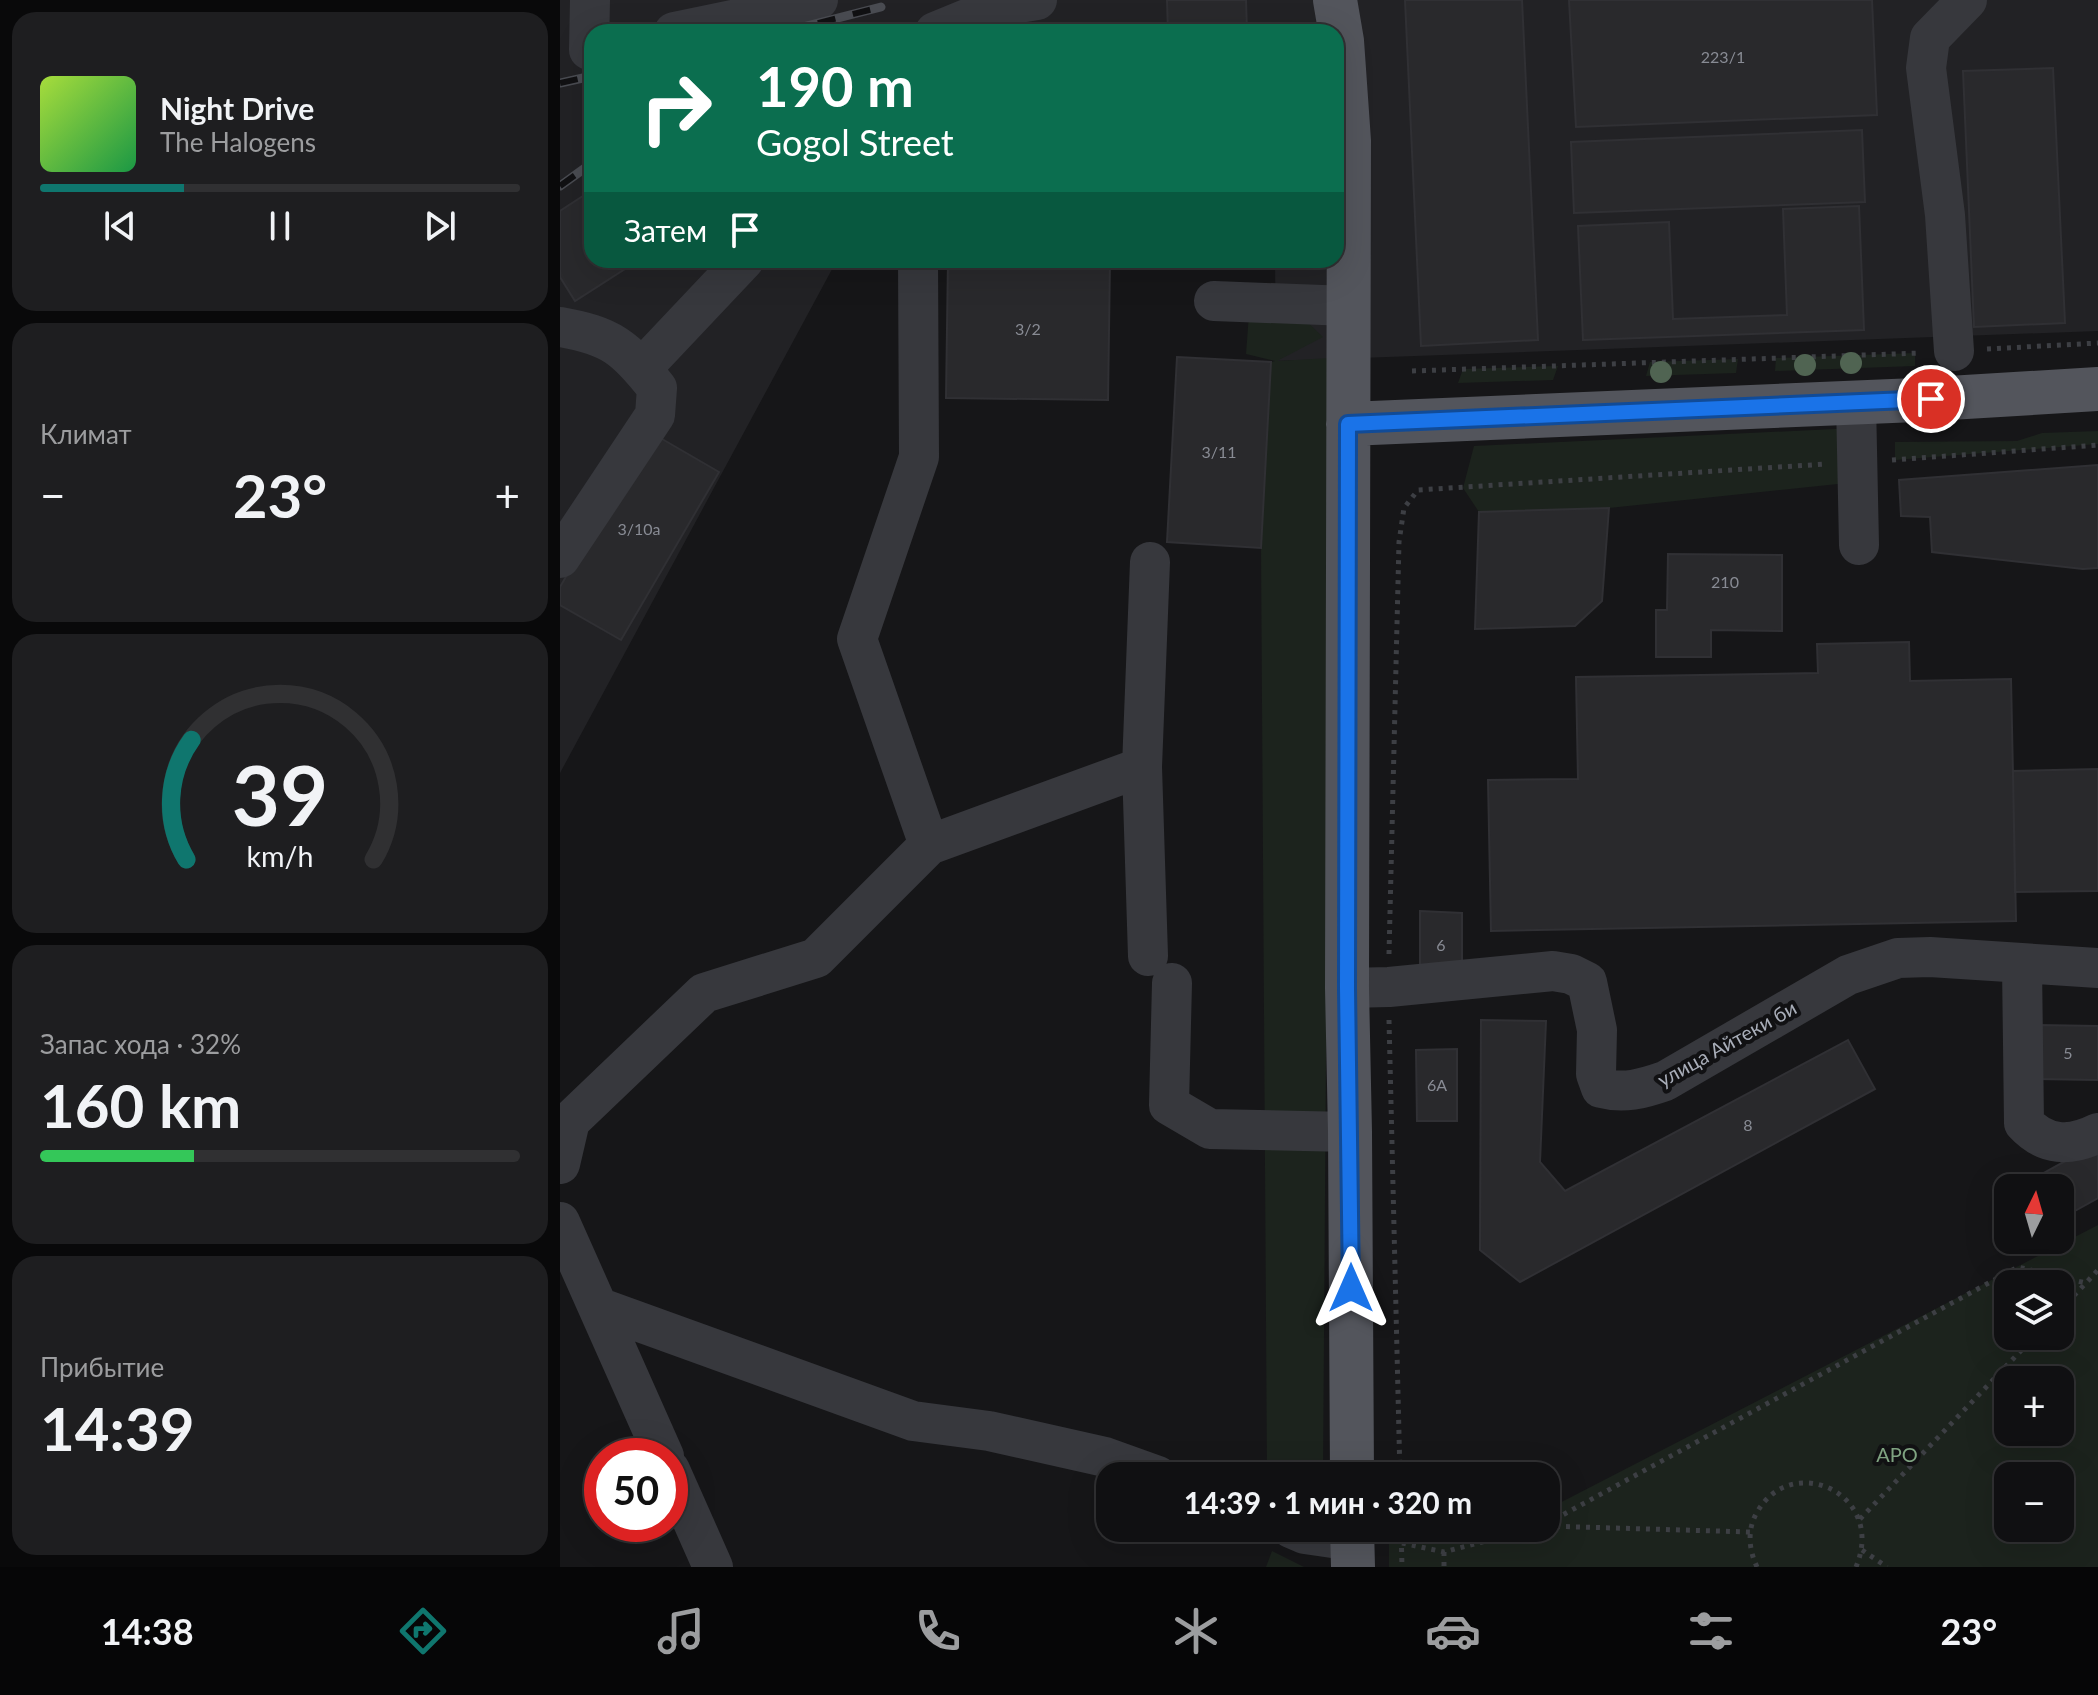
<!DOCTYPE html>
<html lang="ru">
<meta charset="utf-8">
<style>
body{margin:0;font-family:Lato,sans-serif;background:#1e1e20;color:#f1f3f6;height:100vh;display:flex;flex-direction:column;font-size:30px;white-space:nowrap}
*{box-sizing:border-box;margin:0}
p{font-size:26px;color:#9c9d9f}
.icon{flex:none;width:44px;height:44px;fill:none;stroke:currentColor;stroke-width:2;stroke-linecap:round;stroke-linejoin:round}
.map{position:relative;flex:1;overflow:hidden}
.sheet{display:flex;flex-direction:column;gap:12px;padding:12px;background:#09090a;width:560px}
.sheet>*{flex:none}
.guide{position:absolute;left:24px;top:24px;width:760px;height:244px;border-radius:24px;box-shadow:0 8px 32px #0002,0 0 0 2px #303032;background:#0b6e4f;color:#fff;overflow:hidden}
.needle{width:52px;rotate:5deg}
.tools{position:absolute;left:1434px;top:1174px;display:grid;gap:16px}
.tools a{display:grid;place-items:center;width:80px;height:80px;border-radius:16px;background:#101012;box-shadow:0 8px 32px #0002,0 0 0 2px #303032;font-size:40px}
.speed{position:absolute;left:24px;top:1438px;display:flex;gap:16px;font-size:40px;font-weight:700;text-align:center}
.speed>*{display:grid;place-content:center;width:104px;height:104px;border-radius:50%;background:#101012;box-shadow:0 8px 32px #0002,0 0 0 2px #303032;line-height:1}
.speed .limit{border:12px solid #d22;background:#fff;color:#111}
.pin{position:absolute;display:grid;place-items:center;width:68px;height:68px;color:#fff;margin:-34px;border:4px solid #fff;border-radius:50%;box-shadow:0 2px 8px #0007}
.me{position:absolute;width:88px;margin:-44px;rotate:0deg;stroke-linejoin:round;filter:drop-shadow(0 0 6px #0008)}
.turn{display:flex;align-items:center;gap:28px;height:168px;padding:0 40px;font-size:36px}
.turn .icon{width:104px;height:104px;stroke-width:2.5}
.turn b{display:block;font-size:56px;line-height:68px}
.then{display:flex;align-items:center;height:76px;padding:0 40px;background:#0003;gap:16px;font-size:30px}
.big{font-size:60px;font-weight:700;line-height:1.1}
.sheet .card{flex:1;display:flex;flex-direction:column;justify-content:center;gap:12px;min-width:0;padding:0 28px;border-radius:24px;background:#1e1e20}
.sheet .dial{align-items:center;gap:0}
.dial svg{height:208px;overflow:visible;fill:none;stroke:#303032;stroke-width:7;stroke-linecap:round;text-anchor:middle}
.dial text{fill:#f1f3f6;stroke:none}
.song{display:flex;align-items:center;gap:24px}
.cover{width:96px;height:96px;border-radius:12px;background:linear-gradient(135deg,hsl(80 70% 55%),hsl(140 70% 35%))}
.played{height:8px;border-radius:4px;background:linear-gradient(90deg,#0f766e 30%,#303032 30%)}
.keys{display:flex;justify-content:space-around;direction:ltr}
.heat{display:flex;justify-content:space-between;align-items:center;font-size:44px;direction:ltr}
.charge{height:12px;border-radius:6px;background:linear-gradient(90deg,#34c759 32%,#303032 0)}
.trip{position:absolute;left:536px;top:1462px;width:464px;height:80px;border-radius:24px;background:#101012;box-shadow:0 8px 32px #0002,0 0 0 2px #303032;font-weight:700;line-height:80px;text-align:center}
.dock{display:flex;height:128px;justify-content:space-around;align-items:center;background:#060607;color:#9c9d9f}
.dock .icon{width:56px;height:56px}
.dock .selected{color:#0f766e}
.dock b{font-size:36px;color:#f1f3f6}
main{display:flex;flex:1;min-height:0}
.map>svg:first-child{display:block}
.built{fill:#222225}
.green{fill:#1c231d;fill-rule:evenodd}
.building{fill:#29292c;stroke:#303034;stroke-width:2}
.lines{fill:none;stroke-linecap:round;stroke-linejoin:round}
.path{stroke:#3d3f44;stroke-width:5;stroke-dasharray:4 6;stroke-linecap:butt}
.minor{stroke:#37383d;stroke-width:40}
.major{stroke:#53555c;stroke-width:44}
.rail-casing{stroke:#4a4c52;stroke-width:9}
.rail{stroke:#111113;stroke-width:6;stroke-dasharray:18;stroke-linecap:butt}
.tree{fill:#506452}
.route-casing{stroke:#114b97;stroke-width:20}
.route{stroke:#1a73e8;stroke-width:14}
.labels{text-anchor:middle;stroke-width:8;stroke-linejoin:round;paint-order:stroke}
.number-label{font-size:16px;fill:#888b94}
.street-label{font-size:20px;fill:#a8adb8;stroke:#111113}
.park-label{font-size:20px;fill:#7fa381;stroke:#111113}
</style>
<main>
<section class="sheet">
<div class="card">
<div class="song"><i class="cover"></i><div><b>Night Drive</b><p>The Halogens</p></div></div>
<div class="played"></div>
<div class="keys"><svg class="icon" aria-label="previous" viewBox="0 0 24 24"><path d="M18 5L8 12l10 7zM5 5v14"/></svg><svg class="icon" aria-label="pause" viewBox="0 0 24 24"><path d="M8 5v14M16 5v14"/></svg><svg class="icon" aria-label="next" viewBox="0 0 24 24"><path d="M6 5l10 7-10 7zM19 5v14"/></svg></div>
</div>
<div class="card"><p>Климат</p>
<div class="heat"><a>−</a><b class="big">23°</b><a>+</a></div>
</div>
<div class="card dial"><svg viewBox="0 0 100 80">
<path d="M14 69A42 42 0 1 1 86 69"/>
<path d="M14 69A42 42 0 0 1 16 23" stroke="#0f766e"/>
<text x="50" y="56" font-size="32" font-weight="700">39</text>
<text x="50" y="72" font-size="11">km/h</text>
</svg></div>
<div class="card"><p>Запас хода · 32%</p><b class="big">160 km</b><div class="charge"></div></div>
<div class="card"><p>Прибытие</p><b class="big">14:39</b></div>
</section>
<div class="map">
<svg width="1538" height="1567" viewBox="0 0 1538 1567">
<rect width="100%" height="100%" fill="#161618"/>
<path class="built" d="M0 0H1538V331L716 361 715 260H776V32H32V260H277L0 773Z"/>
<path class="green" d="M689 314H739L763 337 717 361 771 358 763 1476H707L701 548 711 362 715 361 686 354Z
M1355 353V366L1215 371 1216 358Z
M1178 359 1176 373 1086 376 1090 362Z
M998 366 993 380 898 383 903 369Z
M1296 428 1297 482 1049 508 919 512 903 488 914 446Z
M1538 431V444L1335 460V442L1457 441 1482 433Z
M1538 1225V1567H829V1540L913 1528H986V1510ZM1448 1284H1500V1336H1448ZM1448 1380H1500V1432H1448ZM1448 1476H1500V1528H1448Z
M712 1551 744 1567H706Z"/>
<path class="building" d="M607 0H686L687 32H608Z
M845 0H962L978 340 861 346Z
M1009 0H1312L1317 115 1016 127Z
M1493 68 1505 323 1414 327 1403 71Z
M1302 130 1305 202 1014 213 1011 142Z
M32 190V260H79L15 301 0 277V211Z
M1299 206 1304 330 1023 340 1018 226 1109 222 1113 319 1227 315 1223 209Z
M388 260H550L548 400 386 398Z
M617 357 711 362 701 548 607 542Z
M90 432 159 472 61 640 0 605V587Z
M1538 465V568L1523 569 1372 552 1370 517 1341 516 1339 480Z
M1049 508 1042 601 1015 626 915 629 919 512Z
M1108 554 1222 555V631L1151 630V657H1096V610H1107Z
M1349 642 1350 681 1451 679 1456 921 931 931 928 780 1018 779 1016 677 1258 673 1257 644Z
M1538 769V891L1455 892 1453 771Z
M860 911 902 913V976L860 977Z
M921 1020 986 1021 980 1162 1005 1191 1288 1040 1315 1089 960 1282 920 1250Z
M1478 1025 1538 1026V1080L1477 1079Z
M897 1049V1121H857L856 1050Z
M1538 1143V1198L1504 1217 1500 1210V1188H1486L1478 1176Z
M945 1463 951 1476H913Z"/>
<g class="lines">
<path class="path" d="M1427 349 1538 343
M852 371 1361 353
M1332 460 1538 445
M829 954 839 542 844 508 858 490 1266 464
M829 1020 840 1476
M1500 1310 1526 1283
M1300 1519 1475 1336
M986 1524 1458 1267 1526 1283 1538 1270
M986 1526 1190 1532
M841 1528 842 1567
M842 1543 884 1552 975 1528
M1302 1550 1327 1567
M884 1552V1567
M1197 1567C1189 1550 1187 1531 1196 1514 1230 1450 1327 1493 1296 1567"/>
<path class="minor" d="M30 0 29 50 32 49
M114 32 250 4 258 0
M375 32 436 7 477 0
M654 301 789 306
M0 327C51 336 65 347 97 388L95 415 0 558
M1394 351 1385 215 1366 68 1370 38 1407 0
M82 368 184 260
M1296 402 1299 545
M582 767 588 956
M369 845 582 767 590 562
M1462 965 1464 1123C1485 1146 1510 1147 1538 1133
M612 983 609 1105 650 1129 790 1132
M787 988 829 987 993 971 1011 974 1027 982 1037 1030 1036 1074 1041 1088C1064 1094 1082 1089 1105 1081L1288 975 1338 958 1370 957 1538 968
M0 1164 10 1121 144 993 256 958 369 845 297 639 359 457 358 260
M0 1222 104 1456
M38 1307 353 1421 429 1431 545 1457 598 1476
M110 1470 153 1567
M731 1528 745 1534 793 1541"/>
<path class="major" d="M775 0 782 41 789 141 787 988 790 1132 792 1476
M788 424 1356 400 1538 389
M792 1528 793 1567"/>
<g class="rail-casing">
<path id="rail" d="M223 32 321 7
M0 83 32 76
M0 186 32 163"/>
</g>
<use href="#rail" class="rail"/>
</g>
<g class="tree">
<circle cx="1291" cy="363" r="11"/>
<circle cx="1245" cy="365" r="11"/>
<circle cx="1101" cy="372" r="11"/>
</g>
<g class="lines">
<g class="route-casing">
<path id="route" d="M791 1288 787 988 788 424 1371 399"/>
</g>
<use href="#route" class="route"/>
</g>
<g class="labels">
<g class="number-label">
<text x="1163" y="63">223/1</text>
<text x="468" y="335">3/2</text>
<text x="659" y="458">3/11</text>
<text x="79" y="535">3/10а</text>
<text x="1165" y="588">210</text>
<text x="881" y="951">6</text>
<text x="1508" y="1059">5</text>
<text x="877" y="1091">6А</text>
<text x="1188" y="1131">8</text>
</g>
<g class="street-label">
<text transform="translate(1167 1044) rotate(-29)" y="7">улица Айтеки би</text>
</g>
<g class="park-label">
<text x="1337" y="1462">АРО</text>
</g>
</g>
</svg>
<div class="tools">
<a><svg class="needle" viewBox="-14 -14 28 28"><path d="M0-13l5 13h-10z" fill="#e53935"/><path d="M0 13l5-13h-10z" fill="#9c9d9f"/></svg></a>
<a><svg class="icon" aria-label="layers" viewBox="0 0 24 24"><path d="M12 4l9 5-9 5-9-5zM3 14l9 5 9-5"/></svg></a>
<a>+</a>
<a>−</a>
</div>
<div class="speed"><div class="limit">50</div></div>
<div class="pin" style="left:1371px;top:399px;background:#d93025"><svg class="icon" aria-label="arrive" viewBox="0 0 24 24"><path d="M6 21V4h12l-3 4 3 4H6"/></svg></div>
<svg class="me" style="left:791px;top:1288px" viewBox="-20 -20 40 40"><path d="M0-17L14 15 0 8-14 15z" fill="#1a73e8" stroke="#fff" stroke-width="4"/></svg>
<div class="trip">14:39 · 1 мин · 320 m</div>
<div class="guide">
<div class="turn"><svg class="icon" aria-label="right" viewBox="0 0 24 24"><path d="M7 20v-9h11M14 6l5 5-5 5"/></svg><div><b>190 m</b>Gogol Street</div></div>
<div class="then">Затем<svg class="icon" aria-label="arrive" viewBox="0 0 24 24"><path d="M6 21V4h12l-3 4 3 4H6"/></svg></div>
</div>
</div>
</main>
<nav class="dock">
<b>14:38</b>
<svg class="icon selected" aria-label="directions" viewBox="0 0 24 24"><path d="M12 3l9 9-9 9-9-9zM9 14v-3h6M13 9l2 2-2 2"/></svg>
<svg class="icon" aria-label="music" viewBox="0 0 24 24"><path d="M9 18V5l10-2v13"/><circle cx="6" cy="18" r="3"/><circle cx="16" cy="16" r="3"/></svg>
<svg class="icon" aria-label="phone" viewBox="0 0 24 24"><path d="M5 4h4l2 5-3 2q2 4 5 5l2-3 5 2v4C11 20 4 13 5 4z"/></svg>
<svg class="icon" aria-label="climate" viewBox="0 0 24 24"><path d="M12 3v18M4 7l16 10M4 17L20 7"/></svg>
<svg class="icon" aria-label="car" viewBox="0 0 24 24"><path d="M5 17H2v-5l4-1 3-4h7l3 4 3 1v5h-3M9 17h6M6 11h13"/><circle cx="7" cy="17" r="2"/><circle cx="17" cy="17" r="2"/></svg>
<svg class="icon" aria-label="filters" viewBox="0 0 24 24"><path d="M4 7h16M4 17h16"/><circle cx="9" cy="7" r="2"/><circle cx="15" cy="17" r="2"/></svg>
<b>23°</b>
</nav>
